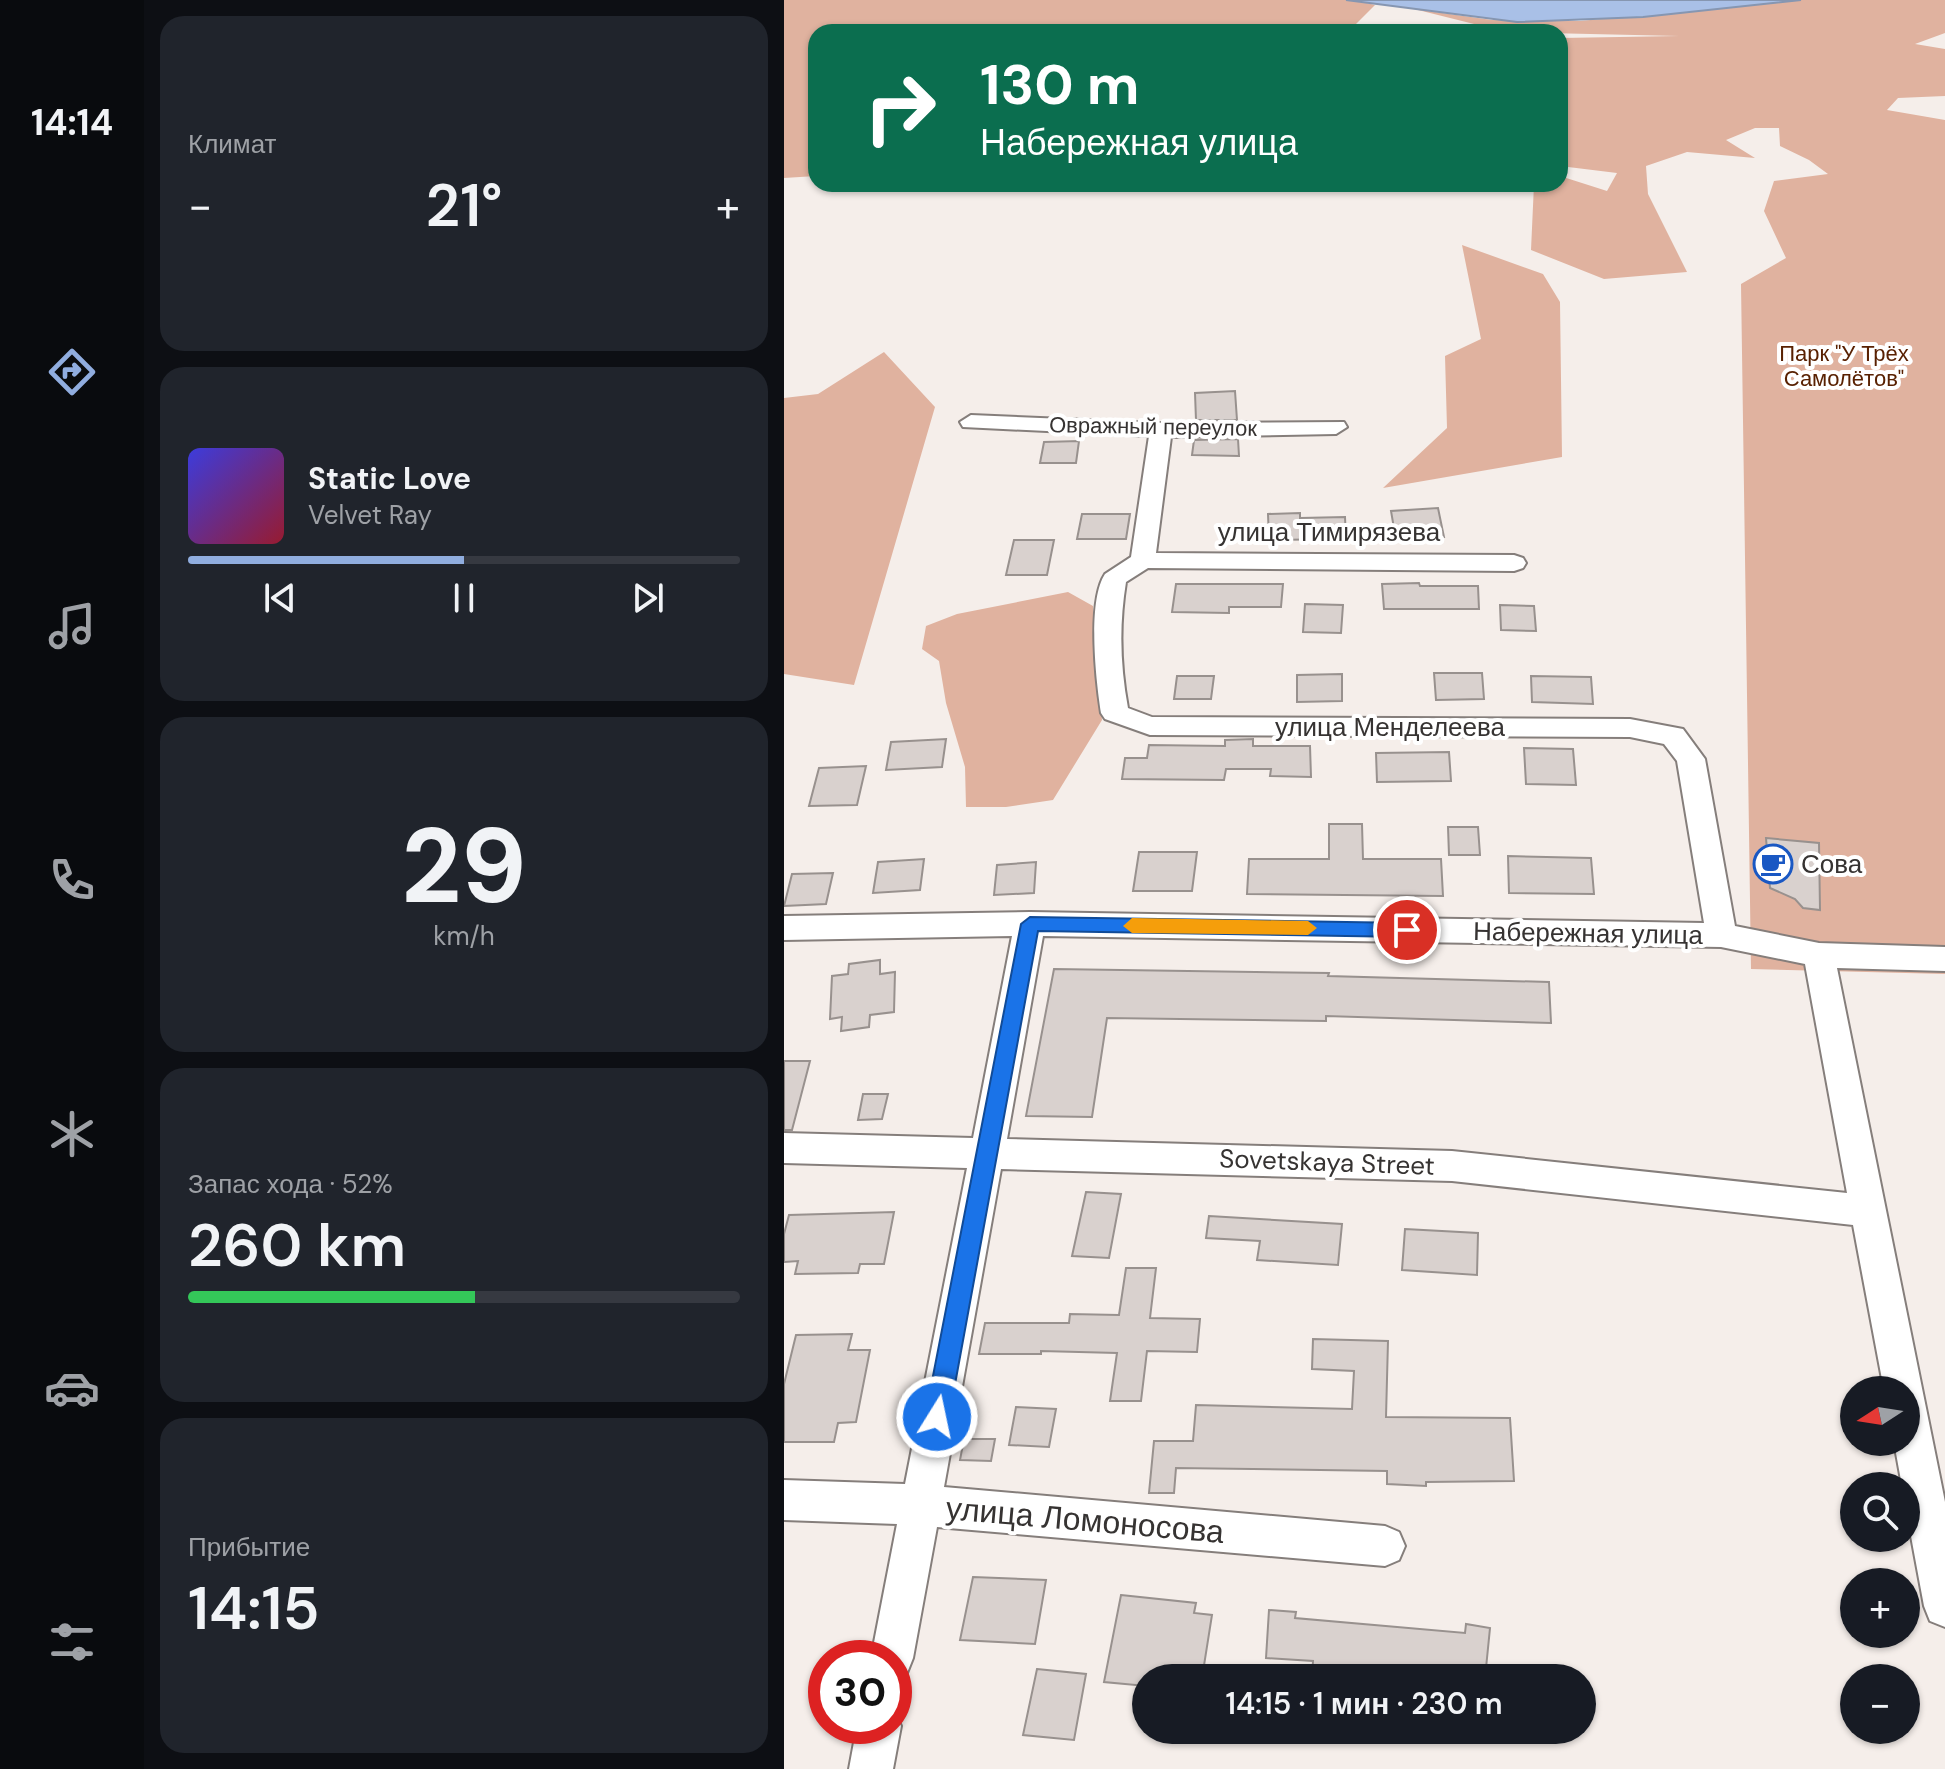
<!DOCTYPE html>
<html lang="ru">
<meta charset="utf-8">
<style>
body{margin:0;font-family:"DM Sans",sans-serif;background:#20242c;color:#f1f3f6;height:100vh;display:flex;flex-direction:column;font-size:30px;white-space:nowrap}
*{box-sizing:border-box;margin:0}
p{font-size:26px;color:#9ea1a6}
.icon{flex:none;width:44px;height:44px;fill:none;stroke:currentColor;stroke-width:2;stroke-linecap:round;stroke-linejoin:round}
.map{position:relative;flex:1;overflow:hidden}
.drawer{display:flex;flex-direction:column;gap:16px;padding:16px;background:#0d0f14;width:640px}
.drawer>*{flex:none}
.guide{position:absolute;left:24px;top:24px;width:760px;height:168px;border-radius:24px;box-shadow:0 2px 6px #0004;background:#0b6e4f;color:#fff;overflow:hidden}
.needle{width:52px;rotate:258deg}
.fabs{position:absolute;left:1056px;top:1376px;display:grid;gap:16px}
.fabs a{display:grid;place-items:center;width:80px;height:80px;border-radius:50%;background:#171b24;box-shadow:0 2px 6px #0004;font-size:40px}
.speed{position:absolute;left:24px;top:1640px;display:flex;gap:16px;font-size:40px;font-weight:700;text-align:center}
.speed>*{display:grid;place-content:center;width:104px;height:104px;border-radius:50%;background:#171b24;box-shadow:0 2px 6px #0004;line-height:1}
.speed .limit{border:12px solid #d22;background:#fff;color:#111}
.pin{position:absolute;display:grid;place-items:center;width:68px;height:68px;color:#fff;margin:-34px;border:4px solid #fff;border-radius:50%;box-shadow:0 2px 8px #0007}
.me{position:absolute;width:88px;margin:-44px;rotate:10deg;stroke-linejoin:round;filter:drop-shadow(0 0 6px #0008)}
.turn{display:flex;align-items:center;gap:28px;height:168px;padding:0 40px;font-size:36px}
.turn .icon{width:104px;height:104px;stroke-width:2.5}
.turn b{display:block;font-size:56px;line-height:68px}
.big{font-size:60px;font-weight:600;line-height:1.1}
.drawer .tile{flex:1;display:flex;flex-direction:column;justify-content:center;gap:12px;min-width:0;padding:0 28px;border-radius:24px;background:#20242c}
.drawer .dial{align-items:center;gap:0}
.dial b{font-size:104px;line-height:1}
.song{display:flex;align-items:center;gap:24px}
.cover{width:96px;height:96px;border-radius:12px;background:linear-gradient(135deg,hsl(240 70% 55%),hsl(350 70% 35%))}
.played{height:8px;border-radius:4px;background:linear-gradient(90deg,#90addf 50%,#363941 50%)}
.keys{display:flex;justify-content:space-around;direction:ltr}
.heat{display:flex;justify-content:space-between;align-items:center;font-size:44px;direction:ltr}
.charge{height:12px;border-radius:6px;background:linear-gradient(90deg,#34c759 52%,#363941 0)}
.trip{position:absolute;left:348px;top:1664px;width:464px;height:80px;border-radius:40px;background:#171b24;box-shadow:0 2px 6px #0004;font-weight:600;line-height:80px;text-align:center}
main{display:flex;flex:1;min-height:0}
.tabs{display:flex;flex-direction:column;width:144px;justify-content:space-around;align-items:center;background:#090b0e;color:#9ea1a6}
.tabs .icon{width:56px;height:56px}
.tabs .active{color:#90addf}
.tabs b{font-size:36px;color:#f1f3f6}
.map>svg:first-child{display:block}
.green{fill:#e0b29f}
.water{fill:#a9c0e7;stroke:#8696b1;stroke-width:2}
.building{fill:#d9d1ce;stroke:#98918e;stroke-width:2}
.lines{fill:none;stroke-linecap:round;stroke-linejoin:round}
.street-casing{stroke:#857e7b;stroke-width:4}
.street{fill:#fff;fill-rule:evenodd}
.route{fill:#1a73e8;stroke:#114b97;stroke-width:2}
.slow{fill:#f59e0b}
.labels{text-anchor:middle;stroke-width:8;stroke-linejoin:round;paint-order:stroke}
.far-park-label{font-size:22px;fill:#592102;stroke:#fff}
.far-street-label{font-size:22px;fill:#363332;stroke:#fff}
.street-label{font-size:26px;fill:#363332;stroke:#fff}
.poi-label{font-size:26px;fill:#363332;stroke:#fff;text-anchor:start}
.near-street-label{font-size:32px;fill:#363332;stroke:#fff}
</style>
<main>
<nav class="tabs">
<b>14:14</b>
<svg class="icon active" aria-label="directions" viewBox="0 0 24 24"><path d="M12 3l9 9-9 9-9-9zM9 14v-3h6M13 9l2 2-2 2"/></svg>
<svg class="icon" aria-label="music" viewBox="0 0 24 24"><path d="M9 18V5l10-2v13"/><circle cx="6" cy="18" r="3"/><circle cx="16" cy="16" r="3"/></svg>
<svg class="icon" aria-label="phone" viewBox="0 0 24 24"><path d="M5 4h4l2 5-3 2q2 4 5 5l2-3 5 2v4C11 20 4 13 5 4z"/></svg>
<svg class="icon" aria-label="climate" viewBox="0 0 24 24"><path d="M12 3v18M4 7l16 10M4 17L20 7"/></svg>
<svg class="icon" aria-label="car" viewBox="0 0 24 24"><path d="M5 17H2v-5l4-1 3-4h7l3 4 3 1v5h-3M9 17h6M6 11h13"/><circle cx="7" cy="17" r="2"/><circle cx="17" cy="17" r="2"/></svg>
<svg class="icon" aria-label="filters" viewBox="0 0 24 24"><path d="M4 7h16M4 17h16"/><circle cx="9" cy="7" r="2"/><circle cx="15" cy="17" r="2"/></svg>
</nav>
<section class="drawer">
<div class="tile"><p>Климат</p>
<div class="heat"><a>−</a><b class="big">21°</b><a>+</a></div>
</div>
<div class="tile">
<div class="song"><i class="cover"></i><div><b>Static Love</b><p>Velvet Ray</p></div></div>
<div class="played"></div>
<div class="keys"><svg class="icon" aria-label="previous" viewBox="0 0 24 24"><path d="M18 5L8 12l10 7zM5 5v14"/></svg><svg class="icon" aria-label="pause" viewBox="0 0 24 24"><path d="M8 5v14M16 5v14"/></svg><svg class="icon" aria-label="next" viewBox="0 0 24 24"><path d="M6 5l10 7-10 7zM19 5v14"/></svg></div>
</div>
<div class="tile dial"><b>29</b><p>km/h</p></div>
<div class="tile"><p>Запас хода · 52%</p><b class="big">260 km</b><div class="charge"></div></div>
<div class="tile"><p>Прибытие</p><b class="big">14:15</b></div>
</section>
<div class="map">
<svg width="1161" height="1769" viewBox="0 0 1161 1769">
<rect width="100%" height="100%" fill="#f5eeea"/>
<path class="green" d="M0 0H570L591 5 564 32H32V176L0 178Z
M1017 0H1161V33L1131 44 1161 49V96L1114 98 1103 110 1161 120V974L967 969 957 284 1002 258 980 211 990 181 1044 174 1025 160 996 146 995 128H971L942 140 971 158 903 152 862 166 864 194 903 272 820 279 747 250 750 184H776V176L823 191 833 173 776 166V38L895 36 722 32 630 9 708 20 796 21Z
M678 245 759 274 776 302 778 457 599 488 663 428 661 356 697 339Z
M100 352 151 407 70 685 0 674V398L34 394Z
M284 592 309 606 318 720 269 800 222 807H182L181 767 162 703 155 661 138 649 142 626 173 614Z"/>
<path class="water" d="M562 0H1017L859 17 733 22Z"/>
<path class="building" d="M451 391 453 420H412L411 393Z
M454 439 455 456 408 455 410 440Z
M295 441 292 463H256L260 442Z
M654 508 660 537 612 540 607 511Z
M516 513V518L561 517 562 539 485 540 484 514Z
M298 514H346L342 539H293Z
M230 540H270L263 575H222Z
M635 583 636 586H694L695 609H600L598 584Z
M392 584H499L497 607H445V613L388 612Z
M521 604 559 605 557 633 519 632Z
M716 605 750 606 752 631 717 630Z
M650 673H698L700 699 652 700Z
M558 674V701L513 702V675Z
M393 676H430L427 699H390Z
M747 676 807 677 809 704 748 702Z
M162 739 158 767 102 770 107 742Z
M469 739V746H526L527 777 486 776 487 769H442L440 780 338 779 341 758H363L365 745 441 746V740Z
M740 748 789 749 792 785 742 784Z
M665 752 667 781 593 782 592 753Z
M82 766 73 805 25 806 35 768Z
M545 824H578L579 859H657L659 896 463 894 465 859H545Z
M664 827H694L696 855H665Z
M982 838 1035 843 1036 910 1019 908 1011 899 986 888Z
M355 852H413L408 891H349Z
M724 856 807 858 810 894 725 893Z
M140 859 136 890 89 893 94 862Z
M252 862 250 893 210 895 213 865Z
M49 873 42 904 0 906 8 874Z
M96 960V974L111 972 110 1012 86 1015 85 1027 57 1031 58 1017 46 1019 48 976 64 974 65 964Z
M270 969 545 973 544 976 765 982 767 1023 542 1016V1021L323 1018 308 1117 242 1116Z
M0 1061H26L8 1130H0Z
M79 1094H104L98 1119 74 1120Z
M302 1192 337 1194 325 1258 288 1256Z
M110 1212 100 1264H76L74 1273 11 1274 14 1261 0 1262V1234L5 1215Z
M425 1216 558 1224 554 1265 473 1260 476 1241 422 1238Z
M621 1229 694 1233 693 1275 618 1270Z
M342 1268H372L366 1318 416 1319 413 1352 363 1351 357 1401H326L333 1353 257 1351V1354H195L201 1323H285L286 1314 335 1315Z
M68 1334 64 1350H86L72 1422 54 1423 50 1442H0V1384L12 1335Z
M529 1339 604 1341 602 1417 726 1418 730 1481 642 1482V1486L603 1484V1471L392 1468 390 1493H365L370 1441H409L412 1405 568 1409 570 1371 528 1369Z
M232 1407 272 1409 265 1447 225 1445Z
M180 1439H211L207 1461 176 1460Z
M189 1577 262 1580 251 1644 176 1640Z
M337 1595 412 1603 410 1613 428 1615 418 1678H362V1686L320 1682Z
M485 1610 512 1612 511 1618 681 1633 682 1624 706 1628 701 1678H528L529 1661 482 1658Z
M253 1669 302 1674 290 1740 239 1735Z"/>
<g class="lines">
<g class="street-casing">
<path id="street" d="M187 415 377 423 560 422 563 427 552 434 387 437 372 553 730 555 739 558 742 563 739 568 730 571 364 568 342 582C335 625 336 665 344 708L368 717 846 719 899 729 921 759 951 926 1035 943 1161 947V971L1053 968 1161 1502V1627L1146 1621 1140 1606 1122 1509V1486H1118L1110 1442H1122V1390H1100L1069 1225 668 1181 217 1169 160 1487 601 1526 615 1532 621 1546 615 1560 601 1566 153 1527 129 1658 123 1673 110 1679V1658H87L113 1524 0 1520V1480L121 1484 183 1168 0 1163V1133L189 1138 228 936 0 940V916L246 912 920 923 893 761 880 744 846 737 366 735 321 719 317 713C312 681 303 601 321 574L347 557 365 436 179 427 176 422ZM259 936 937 947 1021 964 1063 1193 668 1151 223 1139Z
M110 1710 117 1726 109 1769H65L73 1726H110Z"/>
</g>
<use href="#street" class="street"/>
</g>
<path class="route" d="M246 917 623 923 632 930 623 937 254 931 165 1417 162 1425 153 1428 145 1425 141 1417 237 924Z"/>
<path class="slow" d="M348 918 524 921 533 928 524 935 348 933 339 926Z"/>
<defs>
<g id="cafe-ring" transform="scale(2)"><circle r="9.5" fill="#fff" stroke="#1a58c3" stroke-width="1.5"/><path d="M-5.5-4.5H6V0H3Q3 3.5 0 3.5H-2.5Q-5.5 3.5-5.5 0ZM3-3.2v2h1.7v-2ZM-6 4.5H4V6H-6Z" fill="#1a58c3"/></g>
</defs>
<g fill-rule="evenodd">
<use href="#cafe-ring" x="989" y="864"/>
</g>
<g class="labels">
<g class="far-park-label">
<text x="1060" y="361">Парк "У Трёх<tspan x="1060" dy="25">Самолётов"</tspan></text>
</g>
<g class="far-street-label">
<text transform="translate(369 426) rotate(1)" y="8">Овражный переулок</text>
</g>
<g class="street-label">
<text x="545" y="541">улица Тимирязева</text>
<text x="606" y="736">улица Менделеева</text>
<text transform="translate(804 933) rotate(1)" y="9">Набережная улица</text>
<text transform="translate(543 1162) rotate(2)" y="9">Sovetskaya Street</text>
</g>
<g class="poi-label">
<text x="1017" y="873">Сова</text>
</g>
<g class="near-street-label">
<text transform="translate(301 1520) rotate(5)" y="11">улица Ломоносова</text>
</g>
</g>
</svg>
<div class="fabs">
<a><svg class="needle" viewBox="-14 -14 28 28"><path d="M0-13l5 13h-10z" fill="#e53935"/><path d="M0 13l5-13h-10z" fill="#9ea1a6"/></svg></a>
<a><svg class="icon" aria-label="search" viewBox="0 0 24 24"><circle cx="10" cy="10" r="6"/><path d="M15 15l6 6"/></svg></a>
<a>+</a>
<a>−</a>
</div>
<div class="speed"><div class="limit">30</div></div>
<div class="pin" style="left:623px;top:930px;background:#d93025"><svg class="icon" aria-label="arrive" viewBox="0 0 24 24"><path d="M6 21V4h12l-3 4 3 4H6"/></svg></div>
<svg class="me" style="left:153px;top:1417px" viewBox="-20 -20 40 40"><circle r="17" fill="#1a73e8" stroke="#fff" stroke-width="3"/><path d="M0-11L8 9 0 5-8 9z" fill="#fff"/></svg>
<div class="trip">14:15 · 1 мин · 230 m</div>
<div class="guide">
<div class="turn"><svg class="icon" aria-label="right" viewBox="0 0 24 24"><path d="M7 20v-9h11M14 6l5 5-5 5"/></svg><div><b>130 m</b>Набережная улица</div></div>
</div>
</div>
</main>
